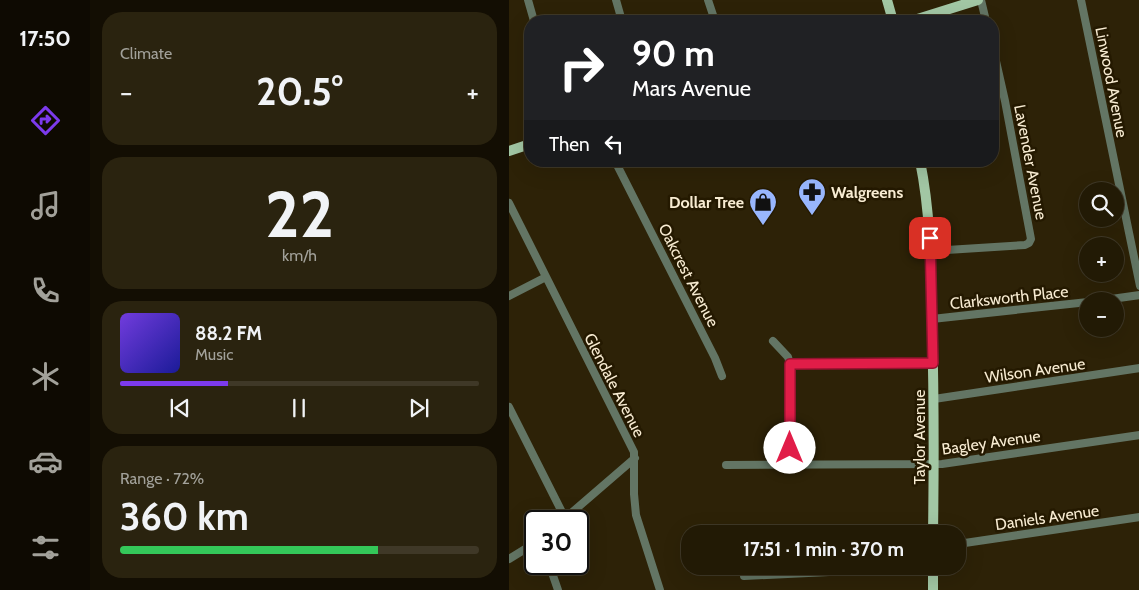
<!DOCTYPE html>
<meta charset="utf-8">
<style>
body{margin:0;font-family:Cabin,sans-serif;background:#2a230f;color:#f1f3f6;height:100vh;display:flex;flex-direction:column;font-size:19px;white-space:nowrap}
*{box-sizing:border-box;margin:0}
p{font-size:16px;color:#a2a19a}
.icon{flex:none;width:28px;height:28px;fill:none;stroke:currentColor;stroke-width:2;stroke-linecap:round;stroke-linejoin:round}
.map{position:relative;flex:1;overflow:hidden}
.drawer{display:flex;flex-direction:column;gap:12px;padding:12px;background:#130e03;width:419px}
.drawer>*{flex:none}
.hud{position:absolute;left:15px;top:15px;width:475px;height:152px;border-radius:20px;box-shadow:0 5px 20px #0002,0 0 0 1px #3f3827;background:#202124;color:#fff;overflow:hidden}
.fabs{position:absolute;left:570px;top:182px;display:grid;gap:10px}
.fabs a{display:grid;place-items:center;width:45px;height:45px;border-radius:50%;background:#221a05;box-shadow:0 5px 20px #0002,0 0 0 1px #3f3827;font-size:25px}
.speed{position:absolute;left:15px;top:510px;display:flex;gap:10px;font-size:25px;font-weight:700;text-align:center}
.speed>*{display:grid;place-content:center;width:65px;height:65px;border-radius:50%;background:#221a05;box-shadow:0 5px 20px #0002,0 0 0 1px #3f3827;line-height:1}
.speed .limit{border:2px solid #111;border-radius:8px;background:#fff;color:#111}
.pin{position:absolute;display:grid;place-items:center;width:42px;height:42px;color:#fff;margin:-21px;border-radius:10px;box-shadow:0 2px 8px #0006}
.me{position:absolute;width:55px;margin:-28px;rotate:0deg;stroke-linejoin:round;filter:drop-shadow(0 0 4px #0008)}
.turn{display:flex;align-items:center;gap:18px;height:105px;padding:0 25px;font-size:22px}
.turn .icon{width:65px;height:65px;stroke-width:2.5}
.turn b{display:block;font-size:35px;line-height:42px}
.then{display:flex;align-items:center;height:48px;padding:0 25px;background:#0003;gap:10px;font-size:19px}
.big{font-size:38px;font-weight:700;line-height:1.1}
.drawer .card{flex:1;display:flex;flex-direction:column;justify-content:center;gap:8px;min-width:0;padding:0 18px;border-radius:20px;background:#2a230f}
.drawer .dial{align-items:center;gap:0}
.dial b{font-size:65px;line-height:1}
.song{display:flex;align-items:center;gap:15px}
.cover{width:60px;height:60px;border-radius:8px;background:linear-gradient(135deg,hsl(260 70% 55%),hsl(240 70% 35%))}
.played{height:5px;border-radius:2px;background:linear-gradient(90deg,#7c3aed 30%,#3f3827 30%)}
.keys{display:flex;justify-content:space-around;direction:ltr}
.heat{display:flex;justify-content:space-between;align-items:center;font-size:28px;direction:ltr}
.charge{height:8px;border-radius:4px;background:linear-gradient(90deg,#34c759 72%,#3f3827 0)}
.trip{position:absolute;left:172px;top:525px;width:285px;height:50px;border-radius:20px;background:#221a05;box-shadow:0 5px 20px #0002,0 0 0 1px #3f3827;font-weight:700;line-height:50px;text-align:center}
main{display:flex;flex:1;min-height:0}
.tab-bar{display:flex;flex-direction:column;width:90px;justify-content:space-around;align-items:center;background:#0e0a02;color:#a2a19a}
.tab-bar .icon{width:35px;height:35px}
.tab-bar .selected{color:#7c3aed}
.tab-bar b{font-size:22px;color:#f1f3f6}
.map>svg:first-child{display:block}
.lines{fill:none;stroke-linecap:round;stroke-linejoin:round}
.minor{stroke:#637564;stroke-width:8}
.major{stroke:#a2c7a4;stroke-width:10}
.route-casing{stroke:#92132f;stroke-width:12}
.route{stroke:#e11d48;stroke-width:9}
.labels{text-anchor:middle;stroke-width:5;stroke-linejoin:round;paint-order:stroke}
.street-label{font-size:16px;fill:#f8ecd2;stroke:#241900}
.poi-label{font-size:16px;font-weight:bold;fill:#f8ecd2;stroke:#241900;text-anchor:start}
</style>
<main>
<nav class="tab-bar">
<b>17:50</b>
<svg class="icon selected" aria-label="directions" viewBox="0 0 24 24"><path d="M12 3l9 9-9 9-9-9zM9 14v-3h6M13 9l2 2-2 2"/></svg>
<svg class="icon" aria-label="music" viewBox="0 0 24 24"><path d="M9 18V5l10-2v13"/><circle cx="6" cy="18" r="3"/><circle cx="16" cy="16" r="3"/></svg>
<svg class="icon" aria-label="phone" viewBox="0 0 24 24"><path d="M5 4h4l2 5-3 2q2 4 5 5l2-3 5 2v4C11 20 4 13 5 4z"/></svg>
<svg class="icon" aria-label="climate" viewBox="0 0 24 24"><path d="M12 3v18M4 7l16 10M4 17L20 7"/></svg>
<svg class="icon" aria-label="car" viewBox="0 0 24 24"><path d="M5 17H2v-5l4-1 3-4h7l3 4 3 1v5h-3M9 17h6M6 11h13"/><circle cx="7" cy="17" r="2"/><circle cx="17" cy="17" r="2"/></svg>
<svg class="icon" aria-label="filters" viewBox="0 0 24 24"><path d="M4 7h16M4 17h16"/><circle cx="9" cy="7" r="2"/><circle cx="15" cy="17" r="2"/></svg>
</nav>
<section class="drawer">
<div class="card"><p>Climate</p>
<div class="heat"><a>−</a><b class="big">20.5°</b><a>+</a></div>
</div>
<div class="card dial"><b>22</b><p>km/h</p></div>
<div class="card">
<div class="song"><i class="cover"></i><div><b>88.2 FM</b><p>Music</p></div></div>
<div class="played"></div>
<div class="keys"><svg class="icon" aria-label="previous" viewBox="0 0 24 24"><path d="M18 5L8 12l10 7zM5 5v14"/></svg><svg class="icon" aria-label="pause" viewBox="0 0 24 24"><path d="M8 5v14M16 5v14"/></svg><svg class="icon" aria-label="next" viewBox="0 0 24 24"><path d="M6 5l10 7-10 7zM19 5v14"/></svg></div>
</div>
<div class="card"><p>Range · 72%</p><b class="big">360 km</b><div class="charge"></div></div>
</section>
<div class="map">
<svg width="631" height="590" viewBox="0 0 631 590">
<rect width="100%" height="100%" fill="#2d2207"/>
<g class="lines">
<path class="minor" d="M19 0 25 21
M107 0 113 21
M199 0 206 21
M472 0 477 21
M572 0 631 286
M106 161 206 358 213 376
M0 203 125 452V494L127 515 151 590
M422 251 516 245 520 243 522 239 496 101 484 48
M0 296 37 277
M588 301 631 295
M423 319 579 302
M264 341 279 357 281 364V464
M281 364 424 363
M425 399 631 368
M0 407 56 518
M217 465 433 464 631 435
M53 521 126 458
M449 544 631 517
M0 559 26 543
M40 564 49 590
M235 576 424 567"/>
<path class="major" d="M378 0 384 21
M402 21 469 0
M0 151 21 144
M411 161C422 215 422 269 423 324 425 394 425 464 424 534
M424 590V566"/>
</g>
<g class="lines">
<g class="route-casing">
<path id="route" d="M281 448V364L424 363 421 238"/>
</g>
<use href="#route" class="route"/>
</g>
<defs>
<g id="pharmacy-pin" transform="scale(1.4375)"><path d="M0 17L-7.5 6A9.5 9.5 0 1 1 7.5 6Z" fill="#98b6fd" stroke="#241900"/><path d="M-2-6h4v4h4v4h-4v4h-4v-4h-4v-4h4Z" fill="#111"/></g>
<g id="shop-pin" transform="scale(1.4375)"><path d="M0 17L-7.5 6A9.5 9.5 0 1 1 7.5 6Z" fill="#98b6fd" stroke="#241900"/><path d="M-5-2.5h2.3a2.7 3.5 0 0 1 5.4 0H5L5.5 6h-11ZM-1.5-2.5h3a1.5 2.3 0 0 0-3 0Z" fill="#111"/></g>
</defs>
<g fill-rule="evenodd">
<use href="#pharmacy-pin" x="303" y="192"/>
<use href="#shop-pin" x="254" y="202"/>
</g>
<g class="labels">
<g class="street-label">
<text transform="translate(603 82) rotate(79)" y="6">Linwood Avenue</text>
<text transform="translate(522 162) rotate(79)" y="6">Lavender Avenue</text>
<text transform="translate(180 275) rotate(63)" y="6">Oakcrest Avenue</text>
<text transform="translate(500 297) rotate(-6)" y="6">Clarksworth Place</text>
<text transform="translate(526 370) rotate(-8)" y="6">Wilson Avenue</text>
<text transform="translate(106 385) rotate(63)" y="6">Glendale Avenue</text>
<text transform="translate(410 437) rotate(-90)" y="6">Taylor Avenue</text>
<text transform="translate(482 442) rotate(-8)" y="6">Bagley Avenue</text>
<text transform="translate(538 517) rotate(-8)" y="6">Daniels Avenue</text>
</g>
<g class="poi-label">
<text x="322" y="198">Walgreens</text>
<text x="235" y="208" text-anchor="end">Dollar Tree</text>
</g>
</g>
</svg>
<div class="fabs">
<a><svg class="icon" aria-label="search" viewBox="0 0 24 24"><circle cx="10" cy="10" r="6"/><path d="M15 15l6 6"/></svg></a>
<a>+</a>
<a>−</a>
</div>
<div class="speed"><div class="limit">30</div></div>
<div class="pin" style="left:421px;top:238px;background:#d93025"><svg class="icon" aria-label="arrive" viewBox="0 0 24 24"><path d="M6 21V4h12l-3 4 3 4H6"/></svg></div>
<svg class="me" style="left:281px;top:448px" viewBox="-20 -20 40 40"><circle r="19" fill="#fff"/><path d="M0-13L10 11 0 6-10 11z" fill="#e11d48"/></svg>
<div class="trip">17:51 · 1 min · 370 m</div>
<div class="hud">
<div class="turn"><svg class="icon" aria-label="right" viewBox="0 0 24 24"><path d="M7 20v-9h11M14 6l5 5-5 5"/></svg><div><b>90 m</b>Mars Avenue</div></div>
<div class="then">Then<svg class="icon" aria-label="left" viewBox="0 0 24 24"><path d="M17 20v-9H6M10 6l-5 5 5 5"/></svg></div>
</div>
</div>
</main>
